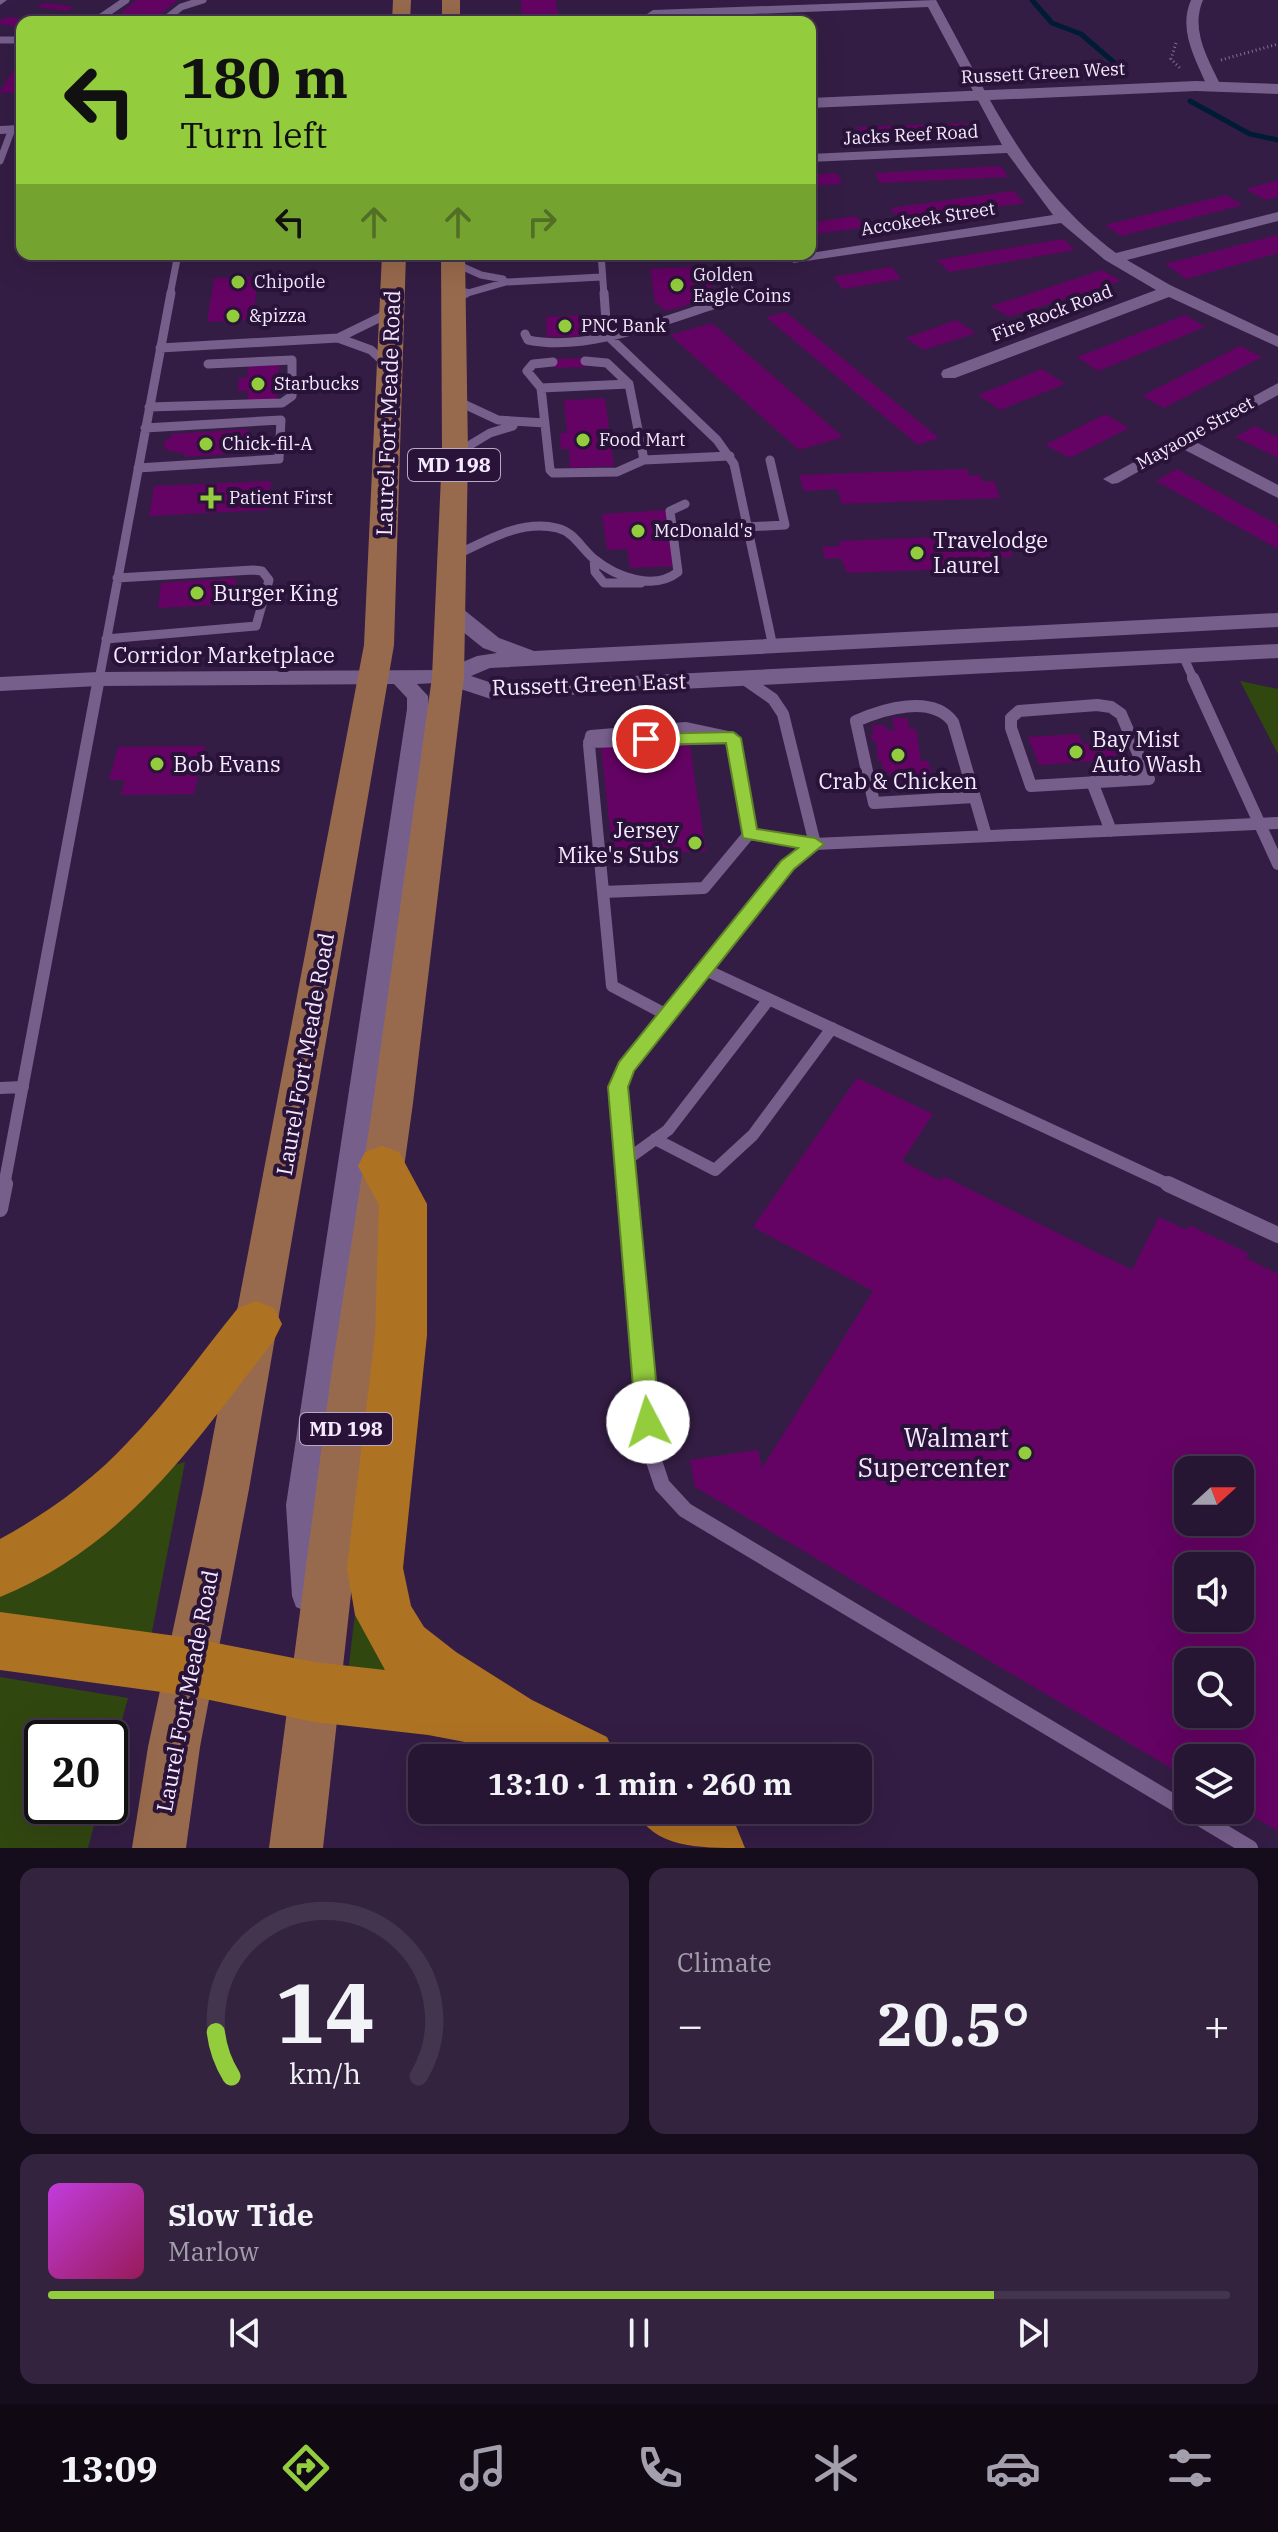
<!DOCTYPE html>
<meta charset="utf-8">
<style>
body{margin:0;font-family:"IBM Plex Serif",serif;background:#33233f;color:#f1f3f6;height:100vh;display:flex;flex-direction:column;font-size:30px;white-space:nowrap}
*{box-sizing:border-box;margin:0}
p{font-size:26px;color:#a49fac}
.icon{flex:none;width:44px;height:44px;fill:none;stroke:currentColor;stroke-width:2;stroke-linecap:round;stroke-linejoin:round}
.map{position:relative;height:1848px;overflow:hidden}
.side{display:flex;flex-direction:column;gap:20px;padding:20px;background:#150c1c;flex:1}
.side>*{flex:none}
.hud{position:absolute;left:16px;top:16px;width:800px;height:244px;border-radius:16px;box-shadow:0 8px 32px #0002,0 0 0 2px #43354e;background:#93cc3d;color:#111;overflow:hidden}
.needle{width:52px;rotate:69deg}
.buttons{position:absolute;left:1174px;top:1456px;display:grid;gap:16px}
.buttons a{display:grid;place-items:center;width:80px;height:80px;border-radius:16px;background:#271633;box-shadow:0 8px 32px #0002,0 0 0 2px #43354e;font-size:40px}
.speed{position:absolute;left:24px;top:1720px;display:flex;gap:16px;font-size:40px;font-weight:700;text-align:center}
.speed>*{display:grid;place-content:center;width:104px;height:104px;border-radius:50%;background:#271633;box-shadow:0 8px 32px #0002,0 0 0 2px #43354e;line-height:1}
.speed .limit{border:4px solid #111;border-radius:12px;background:#fff;color:#111}
.pin{position:absolute;display:grid;place-items:center;width:68px;height:68px;color:#fff;margin:-34px;border:4px solid #fff;border-radius:50%;box-shadow:0 2px 8px #0007}
.me{position:absolute;width:88px;margin:-44px;rotate:355deg;stroke-linejoin:round;filter:drop-shadow(0 0 6px #0008)}
.turn{display:flex;align-items:center;gap:28px;height:168px;padding:0 32px;font-size:36px}
.turn .icon{width:104px;height:104px;stroke-width:2.5}
.turn b{display:block;font-size:56px;line-height:68px}
.lanes{display:flex;align-items:center;height:76px;padding:0 32px;background:#0003;justify-content:center;gap:40px;direction:ltr}
.lanes .off{opacity:.35}
.big{font-size:60px;font-weight:800;line-height:1.1}
.side .tile{flex:1;display:flex;flex-direction:column;justify-content:center;gap:12px;min-width:0;padding:0 28px;border-radius:16px;background:#33233f}
.side .dial{align-items:center;gap:0}
.dial svg{height:208px;overflow:visible;fill:none;stroke:#43354e;stroke-width:7;stroke-linecap:round;text-anchor:middle}
.dial text{fill:#f1f3f6;stroke:none}
.song{display:flex;align-items:center;gap:24px}
.cover{width:96px;height:96px;border-radius:12px;background:linear-gradient(135deg,hsl(290 70% 55%),hsl(330 70% 35%))}
.played{height:8px;border-radius:4px;background:linear-gradient(90deg,#93cc3d 80%,#43354e 80%)}
.keys{display:flex;justify-content:space-around;direction:ltr}
.heat{display:flex;justify-content:space-between;align-items:center;font-size:44px;direction:ltr}
.side .tiles{flex:1;display:grid;gap:20px;grid-template-columns:1fr 1fr}
.tile:last-child{grid-column:span 2}
.trip{position:absolute;left:408px;top:1744px;width:464px;height:80px;border-radius:16px;background:#271633;box-shadow:0 8px 32px #0002,0 0 0 2px #43354e;font-weight:800;line-height:80px;text-align:center}
.tabs{display:flex;height:128px;justify-content:space-around;align-items:center;background:#100914;color:#a49fac}
.tabs .icon{width:56px;height:56px}
.tabs .active{color:#93cc3d}
.tabs b{font-size:36px;color:#f1f3f6}
.map>svg:first-child{display:block}
.green{fill:#314710}
.lines{fill:none;stroke-linecap:round;stroke-linejoin:round}
.stream{stroke:#001b36;stroke-width:5}
.building{fill:#640363;fill-rule:evenodd}
.path{stroke:#837090;stroke-width:3;stroke-dasharray:1 3;stroke-linecap:butt}
.service-far3{stroke:#775f8c;stroke-width:7}
.service-far2{stroke:#775f8c;stroke-width:9}
.service-far1{stroke:#775f8c;stroke-width:12}
.service{stroke:#775f8c;stroke-width:16}
.minor{fill:#775f8c;fill-rule:evenodd}
.tertiary{fill:#775f8c;fill-rule:evenodd}
.primary{fill:#986a4d;fill-rule:evenodd}
.motorway{fill:#ae7223;fill-rule:evenodd}
.route{fill:#93cc3d;stroke:#608528;stroke-width:2}
.poi-dot{fill:#93cc3d;stroke:#291339;stroke-width:3}
.labels{text-anchor:middle;stroke-width:8;stroke-linejoin:round;paint-order:stroke}
.far-street-label{font-size:18px;fill:#f5eaff;stroke:#291339}
.far-poi-label{font-size:18px;fill:#f5eaff;stroke:#291339;text-anchor:start}
.shield{fill:#291339;stroke:#b8aac4;stroke-width:2}
.shield-label{font-size:20px;font-weight:bold;fill:#f5eaff}
.street-label{font-size:22px;fill:#f5eaff;stroke:#291339}
.poi-label{font-size:22px;fill:#f5eaff;stroke:#291339;text-anchor:start}
.near-poi-label{font-size:26px;fill:#f5eaff;stroke:#291339;text-anchor:end}
</style>
<div class="map">
<svg width="1278" height="1848" viewBox="0 0 1278 1848">
<rect width="100%" height="100%" fill="#341d44"/>
<path class="green" d="M1240 681 1278 689V754Z
M185 1462 149 1647 0 1629V1594L171 1466Z
M357 1597 403 1673H348Z
M0 1677 128 1698 110 1764V1738H42V1806H99L88 1848H0Z"/>
<g class="lines">
<path class="stream" d="M1032 0 1052 23 1081 34 1117 65
M1190 101 1250 134 1278 140"/>
</g>
<path class="building" d="M137 0H178L151 22H109Z
M521 0H556L559 22 522 21Z
M44 3 69 6 73 7 68 11 37 7Z
M9 17 30 20V22H22V28L0 24V20Z
M22 58V92L0 93V91Z
M967 123 973 133 861 137 857 127Z
M1001 166 1008 177 880 183 875 173Z
M837 173 842 184 810 186V175Z
M1278 180V197L1265 200 1246 189Z
M1013 191 1025 203 900 220 890 208Z
M1226 195 1243 205 1121 236 1105 225Z
M855 216 867 227 810 235V223Z
M1278 235V253L1186 279 1165 264Z
M1063 239 1075 250 949 272 937 260Z
M692 267 710 278 714 298 666 311 655 302 650 269Z
M892 267 901 279 843 289 833 277Z
M1102 270 1121 281 1009 317 991 306Z
M258 276 253 320 207 322 214 278Z
M786 312 939 438 918 445 766 317Z
M583 315 585 336 547 337 546 317Z
M1185 315 1205 327 1098 371 1077 357Z
M956 320 976 333 924 350 906 338Z
M712 323 843 437 799 450 670 335Z
M1240 346 1262 357 1164 408 1142 396Z
M585 358V367L554 368 553 359Z
M279 365 277 399 247 401 248 391H238L239 378H247L248 367Z
M1042 369 1065 384 1000 410 978 395Z
M605 398 614 466 570 468 569 449H561L560 433H567L564 400Z
M1105 414 1129 428 1070 458 1045 445Z
M1255 426 1278 437V458L1235 437Z
M248 429 247 453 185 457V454L164 449 165 439H171V434Z
M967 469 969 476 980 475 983 482 994 481 1000 498 842 504 837 489 804 491 799 475Z
M1177 469 1278 525V549L1156 481Z
M271 481 268 510 149 516 154 486Z
M667 510 677 566 630 568 627 549 607 550 602 514Z
M1012 534 1018 549H1010L1012 557H997L1000 567 847 573 841 558 825 559 822 547 840 546 839 541Z
M236 578 234 604 158 608 161 583Z
M892 718H907L910 729H916L921 761H928L936 788 893 790 889 771 884 772 881 761H878L876 741H872L871 734H874L872 725H885L887 730H895Z
M1078 734 1083 744 1115 742 1122 759 1039 765 1028 737Z
M689 741 706 851 613 857 601 746Z
M205 746 194 794 121 795 125 780H109L118 747Z
M857 1078 933 1114 902 1161 941 1181 943 1176 1132 1270 1159 1217 1187 1230 1189 1225 1248 1253 1246 1258 1278 1274V1831L1240 1809V1758H1188V1778L695 1487 690 1460 758 1450 762 1468 873 1291 753 1227ZM1188 1470H1240V1522H1188ZM1188 1566H1240V1618H1188ZM1188 1662H1240V1714H1188Z"/>
<g class="lines">
<path class="path" d="M1176 43 1171 59 1180 68
M1221 60 1278 44"/>
<path class="service-far3" d="M94 22 126 0
M162 22 181 7 203 0
M310 22H343
M376 22 401 21
M0 40H22
M0 161 12 129
M601 254 604 295
M452 262 481 275 503 279
M730 289 731 295
M170 295 178 254
M461 295 506 282 601 277"/>
<path class="service-far2" d="M604 293 607 335 717 440 734 464 773 647
M452 299 466 293
M525 334 528 340C591 353 671 317 732 299L731 293
M338 338 371 350 386 364
M160 348 338 338 381 317 388 309
M585 361 607 363 629 384
M629 384 644 460 617 472 553 473 550 470 541 388Z
M541 388 527 371 533 364 553 362
M455 400 498 420 545 423
M149 407 282 403 292 396V360L208 364
M455 454 490 433 513 426
M644 460 730 456
M138 468 279 459 281 420 145 428
M747 527 785 525 770 460
M452 557C484 542 520 519 557 528 574 532 581 548 594 559 616 577 654 591 678 572L670 511 685 504
M594 559 595 572 604 583H641
M106 639 256 626 269 580 262 571 253 570 117 578
M1183 656 1194 680
M743 678 746 680
M99 680 171 293"/>
<path class="service-far1" d="M743 678 773 699 783 714 815 844 749 834
M1193 678 1278 864
M1097 705 1111 707 1121 714 1149 779 1031 786 1011 728V718L1019 711Z
M589 742 730 738
M1092 782 1111 831
M974 797 874 803 856 721C883 709 932 694 953 722L986 836
M603 892 704 888 749 834 733 738
M706 970 1172 1186
M669 1016 612 986 589 745 591 736 686 728 733 738
M0 1088 23 1087
M655 1139 715 1170 753 1135 832 1028
M625 1161 668 1130 769 999
M4 1186 99 678
M627 1186 618 1087 626 1067 787 865 815 844 1278 823"/>
<path class="service" d="M627 1184 650 1449 662 1485 685 1510 1250 1848
M1168 1184 1278 1235
M0 1209 5 1184"/>
<path class="minor" d="M0 0H7L0 5Z
M936 0C989 96 1026 186 1116 253L1278 212V221L1127 260 1170 285 1278 336V347L1169 297 955 378H943L941 374 943 370 1156 290 1105 260 1061 223 793 263V257L798 255 1053 215 1007 153 810 162V154L1002 145 928 7 653 18 647 14 653 10Z
M1191 0H1203C1190 30 1208 59 1221 86L1219 89 1207 86C1195 58 1178 30 1191 0Z
M22 125V133L0 134V126Z
M1278 383V395L1194 441 1278 485V498L1181 448 1118 483 1112 484 1103 479Z
M448 670 458 677 455 682 417 684 428 696 429 709 318 1505 324 1596 320 1607 308 1612 296 1607 292 1596 286 1505 407 709V698L394 684 98 686 0 691V677L98 672Z"/>
<path class="tertiary" d="M1196 81 1278 84V94L1196 91 810 108V98Z
M450 603 458 605 499 638 534 651 1278 613V627L490 668 471 676 492 683 1278 644V658L491 699 439 682 436 677 439 672 477 656 497 653 483 648 442 615 438 610 442 605Z"/>
<path class="primary" d="M393 0H411L410 22H392Z
M442 0H460V22H442Z
M382 254H406L394 645 249 1489 200 1747 186 1848H132L148 1747 203 1489 364 645Z
M441 254H465L468 454 464 677 413 1103 375 1376 323 1848H269L331 1376 373 1103 432 677 442 454Z"/>
<path class="motorway" d="M382 1146 399 1152 427 1204V1335L403 1568 411 1606 424 1627 456 1652 532 1700 607 1737 616 1758H521L492 1743 486 1746 428 1735 314 1722 191 1696 0 1670V1612L191 1638 314 1662 385 1670 355 1615 347 1568 375 1335 379 1205 358 1166 365 1152Z
M256 1301 274 1308 282 1324 274 1340C194 1444 127 1545 0 1597V1539C46 1514 92 1481 128 1442 168 1401 202 1352 238 1308Z
M634 1810H716L736 1826 745 1848C695 1848 656 1848 634 1810Z"/>
</g>
<path class="route" d="M733 732 741 738 757 829 815 838 824 844 794 869 634 1071 628 1087 660 1422 656 1430 648 1433 640 1430 636 1422 608 1087 619 1062 781 861 798 848 743 838 726 743 646 745 637 739 646 734Z"/>
<g class="poi-dot">
<circle cx="238" cy="282" r="8"/>
<circle cx="677" cy="285" r="8"/>
<circle cx="233" cy="316" r="8"/>
<circle cx="565" cy="326" r="8"/>
<circle cx="258" cy="384" r="8"/>
<circle cx="583" cy="440" r="8"/>
<circle cx="206" cy="444" r="8"/>
<path d="M207 486h8v8h8v8h-8v8h-8v-8h-8v-8h8z"/>
<circle cx="638" cy="531" r="8"/>
<circle cx="917" cy="553" r="8"/>
<circle cx="197" cy="593" r="8"/>
<circle cx="1076" cy="752" r="8"/>
<circle cx="898" cy="755" r="8"/>
<circle cx="157" cy="764" r="8"/>
<circle cx="695" cy="843" r="8"/>
<circle cx="1025" cy="1453" r="8"/>
</g>
<g class="labels">
<g class="far-street-label">
<text transform="translate(1043 73) rotate(-3)" y="6">Russett Green West</text>
<text transform="translate(911 135) rotate(-3)" y="6">Jacks Reef Road</text>
<text transform="translate(928 219) rotate(-9)" y="6">Accokeek Street</text>
<text transform="translate(1052 313) rotate(-21)" y="6">Fire Rock Road</text>
<text transform="translate(1195 433) rotate(-29)" y="6">Mayaone Street</text>
</g>
<g class="far-poi-label">
<text x="693" y="281">Golden<tspan x="693" dy="21">Eagle Coins</tspan></text>
<text x="254" y="288">Chipotle</text>
<text x="249" y="322">&amp;pizza</text>
<text x="581" y="332">PNC Bank</text>
<text x="274" y="390">Starbucks</text>
<text x="599" y="446">Food Mart</text>
<text x="222" y="450">Chick-fil-A</text>
<text x="229" y="504">Patient First</text>
<text x="654" y="537">McDonald's</text>
</g>
<g class="shield">
<rect x="408" y="449" width="92" height="32" rx="6"/>
<rect x="300" y="1413" width="92" height="32" rx="6"/>
</g>
<g class="shield-label">
<text x="454" y="472">MD 198</text>
<text x="346" y="1436">MD 198</text>
</g>
<g class="street-label">
<text transform="translate(388 413) rotate(-88)" y="8">Laurel Fort Meade Road</text>
<text x="224" y="663">Corridor Marketplace</text>
<text transform="translate(589 684) rotate(-2)" y="8">Russett Green East</text>
<text transform="translate(305 1054) rotate(-80)" y="8">Laurel Fort Meade Road</text>
<text transform="translate(187 1691) rotate(-79)" y="8">Laurel Fort Meade Road</text>
</g>
<g class="poi-label">
<text x="933" y="548">Travelodge<tspan x="933" dy="25">Laurel</tspan></text>
<text x="213" y="601">Burger King</text>
<text x="1092" y="747">Bay Mist<tspan x="1092" dy="25">Auto Wash</tspan></text>
<text x="173" y="772">Bob Evans</text>
<text x="898" y="789" text-anchor="middle">Crab &amp; Chicken</text>
<text x="679" y="838" text-anchor="end">Jersey<tspan x="679" dy="25">Mike's Subs</tspan></text>
</g>
<g class="near-poi-label">
<text x="1009" y="1447">Walmart<tspan x="1009" dy="30">Supercenter</tspan></text>
</g>
</g>
</svg>
<div class="buttons">
<a><svg class="needle" viewBox="-14 -14 28 28"><path d="M0-13l5 13h-10z" fill="#e53935"/><path d="M0 13l5-13h-10z" fill="#a49fac"/></svg></a>
<a><svg class="icon" aria-label="sound" viewBox="0 0 24 24"><path d="M4 9h4l5-4v14l-5-4H4zM17 9q2 3 0 6"/></svg></a>
<a><svg class="icon" aria-label="search" viewBox="0 0 24 24"><circle cx="10" cy="10" r="6"/><path d="M15 15l6 6"/></svg></a>
<a><svg class="icon" aria-label="layers" viewBox="0 0 24 24"><path d="M12 4l9 5-9 5-9-5zM3 14l9 5 9-5"/></svg></a>
</div>
<div class="speed"><div class="limit">20</div></div>
<div class="pin" style="left:646px;top:739px;background:#d93025"><svg class="icon" aria-label="arrive" viewBox="0 0 24 24"><path d="M6 21V4h12l-3 4 3 4H6"/></svg></div>
<svg class="me" style="left:648px;top:1422px" viewBox="-20 -20 40 40"><circle r="19" fill="#fff"/><path d="M0-13L10 11 0 6-10 11z" fill="#93cc3d"/></svg>
<div class="trip">13:10 · 1 min · 260 m</div>
<div class="hud">
<div class="turn"><svg class="icon" aria-label="left" viewBox="0 0 24 24"><path d="M17 20v-9H6M10 6l-5 5 5 5"/></svg><div><b>180 m</b>Turn left</div></div>
<div class="lanes"><svg class="icon" aria-label="left" viewBox="0 0 24 24"><path d="M17 20v-9H6M10 6l-5 5 5 5"/></svg><svg class="icon off" aria-label="ahead" viewBox="0 0 24 24"><path d="M12 20V5M6 11l6-6 6 6"/></svg><svg class="icon off" aria-label="ahead" viewBox="0 0 24 24"><path d="M12 20V5M6 11l6-6 6 6"/></svg><svg class="icon off" aria-label="right" viewBox="0 0 24 24"><path d="M7 20v-9h11M14 6l5 5-5 5"/></svg></div>
</div>
</div>
<section class="side">
<div class="tiles">
<div class="tile dial"><svg viewBox="0 0 100 80">
<path d="M14 69A42 42 0 1 1 86 69"/>
<path d="M14 69A42 42 0 0 1 8 52" stroke="#93cc3d"/>
<text x="50" y="56" font-size="32" font-weight="700">14</text>
<text x="50" y="72" font-size="11">km/h</text>
</svg></div>
<div class="tile"><p>Climate</p>
<div class="heat"><a>−</a><b class="big">20.5°</b><a>+</a></div>
</div>
<div class="tile">
<div class="song"><i class="cover"></i><div><b>Slow Tide</b><p>Marlow</p></div></div>
<div class="played"></div>
<div class="keys"><svg class="icon" aria-label="previous" viewBox="0 0 24 24"><path d="M18 5L8 12l10 7zM5 5v14"/></svg><svg class="icon" aria-label="pause" viewBox="0 0 24 24"><path d="M8 5v14M16 5v14"/></svg><svg class="icon" aria-label="next" viewBox="0 0 24 24"><path d="M6 5l10 7-10 7zM19 5v14"/></svg></div>
</div>
</div>
</section>
<nav class="tabs">
<b>13:09</b>
<svg class="icon active" aria-label="directions" viewBox="0 0 24 24"><path d="M12 3l9 9-9 9-9-9zM9 14v-3h6M13 9l2 2-2 2"/></svg>
<svg class="icon" aria-label="music" viewBox="0 0 24 24"><path d="M9 18V5l10-2v13"/><circle cx="6" cy="18" r="3"/><circle cx="16" cy="16" r="3"/></svg>
<svg class="icon" aria-label="phone" viewBox="0 0 24 24"><path d="M5 4h4l2 5-3 2q2 4 5 5l2-3 5 2v4C11 20 4 13 5 4z"/></svg>
<svg class="icon" aria-label="climate" viewBox="0 0 24 24"><path d="M12 3v18M4 7l16 10M4 17L20 7"/></svg>
<svg class="icon" aria-label="car" viewBox="0 0 24 24"><path d="M5 17H2v-5l4-1 3-4h7l3 4 3 1v5h-3M9 17h6M6 11h13"/><circle cx="7" cy="17" r="2"/><circle cx="17" cy="17" r="2"/></svg>
<svg class="icon" aria-label="filters" viewBox="0 0 24 24"><path d="M4 7h16M4 17h16"/><circle cx="9" cy="7" r="2"/><circle cx="15" cy="17" r="2"/></svg>
</nav>
